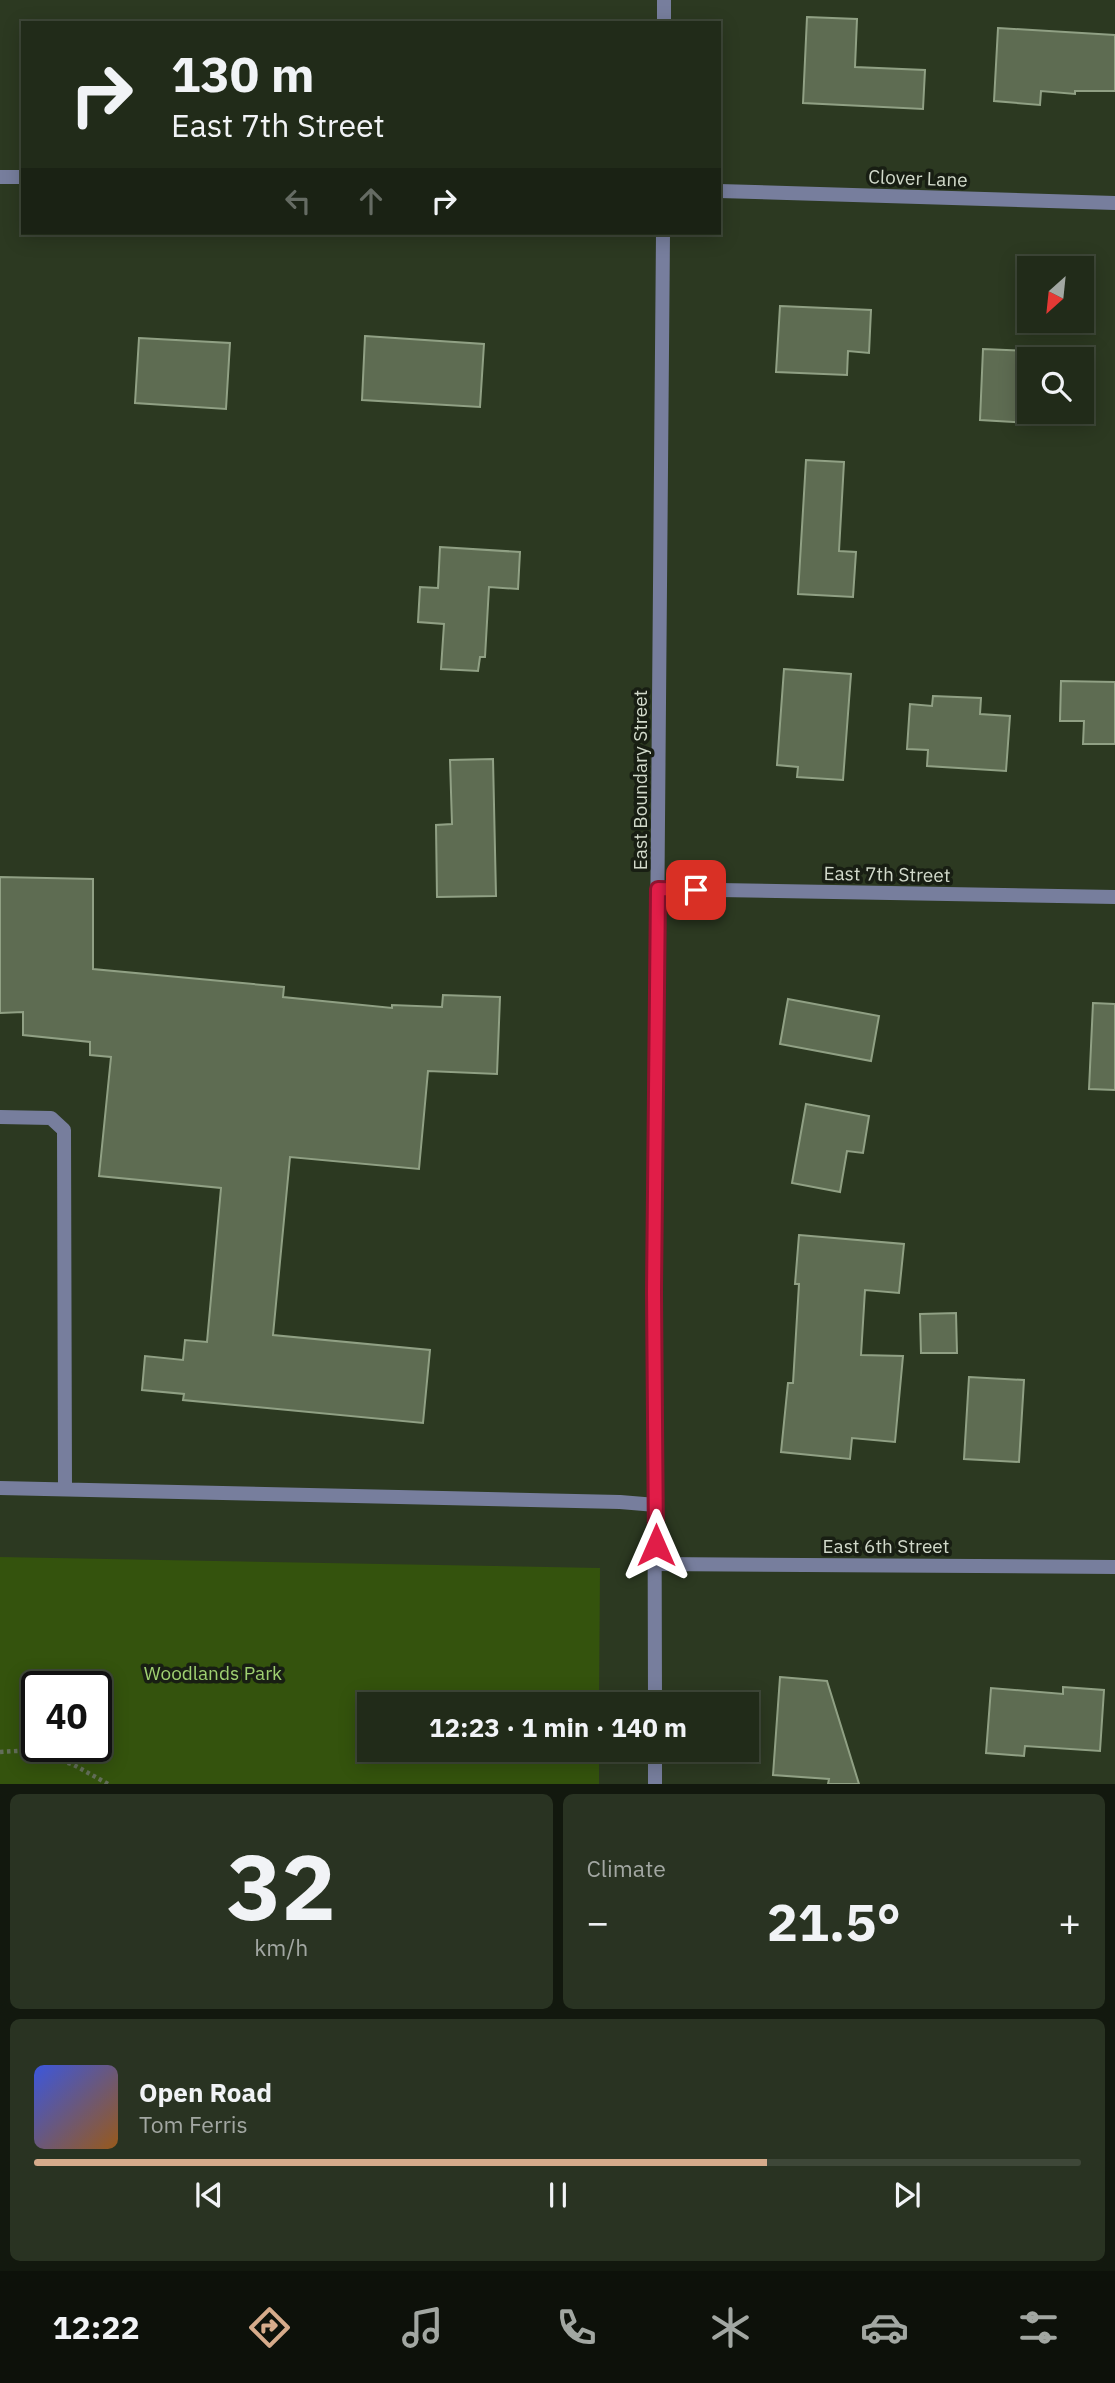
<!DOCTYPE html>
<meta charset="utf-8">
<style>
body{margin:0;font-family:"IBM Plex Sans",sans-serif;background:#293322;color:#f1f3f6;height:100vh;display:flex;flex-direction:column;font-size:26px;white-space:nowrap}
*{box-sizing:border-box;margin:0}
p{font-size:23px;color:#a2a7a2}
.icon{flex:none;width:38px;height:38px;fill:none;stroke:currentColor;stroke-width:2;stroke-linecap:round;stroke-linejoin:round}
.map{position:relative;height:1784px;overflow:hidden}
.details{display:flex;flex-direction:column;gap:10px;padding:10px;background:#12180e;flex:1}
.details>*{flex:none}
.hud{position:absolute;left:21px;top:21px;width:700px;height:214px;border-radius:0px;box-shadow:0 4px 18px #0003,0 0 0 2px #3e4738;background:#212b19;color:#f1f3f6;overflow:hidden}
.needle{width:46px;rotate:207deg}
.controls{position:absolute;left:1017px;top:256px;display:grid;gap:14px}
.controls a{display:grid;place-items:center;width:77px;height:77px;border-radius:0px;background:#212b19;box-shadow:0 4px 18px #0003,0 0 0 2px #3e4738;font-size:35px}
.speed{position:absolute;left:21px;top:1671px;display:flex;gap:14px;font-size:35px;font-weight:700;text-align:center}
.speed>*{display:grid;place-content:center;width:91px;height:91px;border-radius:50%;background:#212b19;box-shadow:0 4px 18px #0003,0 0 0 2px #3e4738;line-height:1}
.speed .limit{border:4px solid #111;border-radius:10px;background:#fff;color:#111}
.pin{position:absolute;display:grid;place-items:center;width:60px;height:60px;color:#fff;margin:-30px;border-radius:14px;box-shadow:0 4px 10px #0006}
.me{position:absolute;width:77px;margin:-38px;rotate:0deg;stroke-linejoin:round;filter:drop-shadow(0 0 5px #0008)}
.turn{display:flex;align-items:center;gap:24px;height:147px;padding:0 35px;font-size:32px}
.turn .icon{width:91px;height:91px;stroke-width:2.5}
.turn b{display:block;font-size:49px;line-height:60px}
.lanes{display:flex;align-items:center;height:66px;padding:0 35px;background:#0003;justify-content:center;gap:35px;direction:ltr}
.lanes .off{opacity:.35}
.big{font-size:52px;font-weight:700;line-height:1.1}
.details .card{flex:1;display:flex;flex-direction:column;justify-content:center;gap:10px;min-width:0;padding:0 24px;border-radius:10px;background:#293322}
.details .dial{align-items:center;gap:0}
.dial b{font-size:91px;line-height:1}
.song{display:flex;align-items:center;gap:21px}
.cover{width:84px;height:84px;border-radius:10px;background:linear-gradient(135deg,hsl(230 70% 55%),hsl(30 70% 35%))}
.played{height:7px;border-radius:4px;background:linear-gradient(90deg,#d6ab8b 70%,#3e4738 70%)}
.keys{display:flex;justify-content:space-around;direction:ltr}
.heat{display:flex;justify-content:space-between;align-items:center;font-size:38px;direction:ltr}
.details .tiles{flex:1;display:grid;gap:10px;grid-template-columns:1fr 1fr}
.card:last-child{grid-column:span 2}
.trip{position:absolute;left:357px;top:1692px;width:402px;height:70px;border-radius:0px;background:#212b19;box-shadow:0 4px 18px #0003,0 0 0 2px #3e4738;font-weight:700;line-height:70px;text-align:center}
.tabs{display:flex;height:112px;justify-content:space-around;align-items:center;background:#0d110a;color:#a2a7a2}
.tabs .icon{width:49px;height:49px}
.tabs .current{color:#d6ab8b}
.tabs b{font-size:32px;color:#f1f3f6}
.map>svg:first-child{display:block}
.green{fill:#34530d;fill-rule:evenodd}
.building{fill:#5e6c52;stroke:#90a084;stroke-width:2}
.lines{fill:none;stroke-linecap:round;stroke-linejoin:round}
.path{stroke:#636e59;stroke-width:4.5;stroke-dasharray:3.5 3.5;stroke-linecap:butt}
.service{stroke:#777e9d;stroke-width:14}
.minor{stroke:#777e9d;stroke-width:14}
.tertiary{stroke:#777e9d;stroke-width:14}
.route-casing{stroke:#92132f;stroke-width:18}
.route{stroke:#e11d48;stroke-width:12}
.labels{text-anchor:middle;stroke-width:7;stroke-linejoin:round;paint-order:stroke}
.street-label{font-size:19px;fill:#d2dacb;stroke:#181e13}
.park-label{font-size:19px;fill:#9fd071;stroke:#181e13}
</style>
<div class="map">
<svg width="1115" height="1785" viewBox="0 0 1115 1785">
<rect width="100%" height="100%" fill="#2c3921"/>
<path class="green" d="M0 1557 600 1568 599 1704H369V1750H599V1784H0ZM37 1687H96V1746H37Z"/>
<path class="building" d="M807 17 857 19 855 67 925 70 923 109 803 103Z
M998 28 1115 35V91H1075V94L1041 91 1040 105 994 101Z
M780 306 871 310 869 353 848 351 847 375 776 372Z
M365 336 484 344 480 407 362 400Z
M139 338 230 343 226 409 135 403Z
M983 349 1029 351V423L980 420Z
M806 460 844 462 839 551 856 552 853 597 798 594Z
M440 547 520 552 518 589 489 587 485 657H480L478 671 441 669 444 624 418 622 420 587 438 588Z
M784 669 851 674 843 780 797 777 798 767 777 765Z
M1061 681 1115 682V744H1083L1084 721H1060Z
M933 696 981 698 980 714 1010 716 1006 771 927 766 928 750 907 749 910 704 932 706Z
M493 759 496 896 437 897 436 825 452 824 450 760Z
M0 877 93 879V969L284 987 283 997 392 1008V1005L442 1007 443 995 500 997 497 1074 428 1071 419 1169 290 1157 273 1335 430 1350 423 1423 183 1400 184 1394 142 1390 145 1356 183 1360 185 1340 207 1342 221 1188 99 1176 111 1057 90 1055V1042L23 1035V1012L0 1013Z
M788 999 879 1016 871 1061 780 1044Z
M1093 1003 1115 1004V1090L1089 1089Z
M806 1104 869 1116 863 1153 847 1151 840 1192 792 1183Z
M799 1235 904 1244 899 1293 865 1290 861 1355 903 1356 895 1442 852 1438 850 1459 781 1452 788 1383H793L799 1284H795Z
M956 1313 957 1353H921L920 1314Z
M969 1377 1024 1380 1019 1462 964 1459Z
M780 1677 827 1681 859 1784H828L829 1779 773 1775Z
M1063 1687 1104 1690 1100 1751 1025 1746 1024 1756 986 1753 991 1688 1063 1694Z"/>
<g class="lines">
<path class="path" d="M0 1752 32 1750 74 1765 110 1785"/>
<path class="service" d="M0 1117 51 1118 64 1130 65 1489
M0 1488 620 1502 656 1505"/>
<path class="minor" d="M0 177H23
M719 191 1115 203
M658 889 1115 897
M656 1564 1115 1567"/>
<path class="tertiary" d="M664 23V0
M655 1704 654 1292 663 233
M655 1785V1750"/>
</g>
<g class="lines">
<g class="route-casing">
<path id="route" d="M656 1545 654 1292 658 889 696 890"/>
</g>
<use href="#route" class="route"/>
</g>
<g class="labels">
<g class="street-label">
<text transform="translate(918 178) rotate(2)" y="7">Clover Lane</text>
<text transform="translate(640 780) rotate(-90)" y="7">East Boundary Street</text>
<text transform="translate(887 874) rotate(1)" y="7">East 7th Street</text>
<text x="886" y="1553">East 6th Street</text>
</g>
<g class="park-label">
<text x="213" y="1680">Woodlands Park</text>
</g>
</g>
</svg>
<div class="controls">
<a><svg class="needle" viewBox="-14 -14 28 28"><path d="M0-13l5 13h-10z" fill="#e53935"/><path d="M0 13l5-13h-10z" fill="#a2a7a2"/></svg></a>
<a><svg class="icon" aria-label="search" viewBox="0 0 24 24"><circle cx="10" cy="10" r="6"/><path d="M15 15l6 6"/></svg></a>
</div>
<div class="speed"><div class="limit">40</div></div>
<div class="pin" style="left:696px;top:890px;background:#d93025"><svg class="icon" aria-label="arrive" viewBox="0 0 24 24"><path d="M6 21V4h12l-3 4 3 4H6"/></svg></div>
<svg class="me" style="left:656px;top:1545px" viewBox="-20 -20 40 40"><path d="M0-17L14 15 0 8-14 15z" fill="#e11d48" stroke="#fff" stroke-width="4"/></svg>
<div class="trip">12:23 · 1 min · 140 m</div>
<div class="hud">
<div class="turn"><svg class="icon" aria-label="right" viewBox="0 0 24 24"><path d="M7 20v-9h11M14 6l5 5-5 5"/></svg><div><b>130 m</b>East 7th Street</div></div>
<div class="lanes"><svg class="icon off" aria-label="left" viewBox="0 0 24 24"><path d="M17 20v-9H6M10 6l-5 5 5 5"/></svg><svg class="icon off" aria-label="ahead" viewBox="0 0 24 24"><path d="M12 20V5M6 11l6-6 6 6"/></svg><svg class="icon" aria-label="right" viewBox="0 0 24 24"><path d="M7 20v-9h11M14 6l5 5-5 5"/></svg></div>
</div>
</div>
<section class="details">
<div class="tiles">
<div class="card dial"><b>32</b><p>km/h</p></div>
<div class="card"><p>Climate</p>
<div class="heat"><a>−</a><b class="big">21.5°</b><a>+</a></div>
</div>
<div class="card">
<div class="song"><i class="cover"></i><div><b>Open Road</b><p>Tom Ferris</p></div></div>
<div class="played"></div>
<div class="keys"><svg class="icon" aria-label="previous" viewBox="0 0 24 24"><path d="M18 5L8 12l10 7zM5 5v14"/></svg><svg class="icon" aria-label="pause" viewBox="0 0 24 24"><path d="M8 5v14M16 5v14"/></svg><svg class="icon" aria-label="next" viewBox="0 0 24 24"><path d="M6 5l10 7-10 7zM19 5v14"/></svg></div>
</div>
</div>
</section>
<nav class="tabs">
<b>12:22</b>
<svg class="icon current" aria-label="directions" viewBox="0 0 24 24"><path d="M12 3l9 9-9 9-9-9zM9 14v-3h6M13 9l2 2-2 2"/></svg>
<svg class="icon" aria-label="music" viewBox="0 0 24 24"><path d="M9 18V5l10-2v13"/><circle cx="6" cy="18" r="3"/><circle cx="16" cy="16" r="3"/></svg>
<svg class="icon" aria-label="phone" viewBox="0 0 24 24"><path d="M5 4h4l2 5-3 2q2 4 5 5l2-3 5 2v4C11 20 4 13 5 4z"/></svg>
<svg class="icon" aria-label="climate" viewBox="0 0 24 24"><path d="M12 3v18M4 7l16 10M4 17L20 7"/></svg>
<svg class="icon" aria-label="car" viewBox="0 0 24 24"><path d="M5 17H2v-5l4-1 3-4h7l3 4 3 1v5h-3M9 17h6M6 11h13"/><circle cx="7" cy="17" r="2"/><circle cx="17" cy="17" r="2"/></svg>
<svg class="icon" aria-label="filters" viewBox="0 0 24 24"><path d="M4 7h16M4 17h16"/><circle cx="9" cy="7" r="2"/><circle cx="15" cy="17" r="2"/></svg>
</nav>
